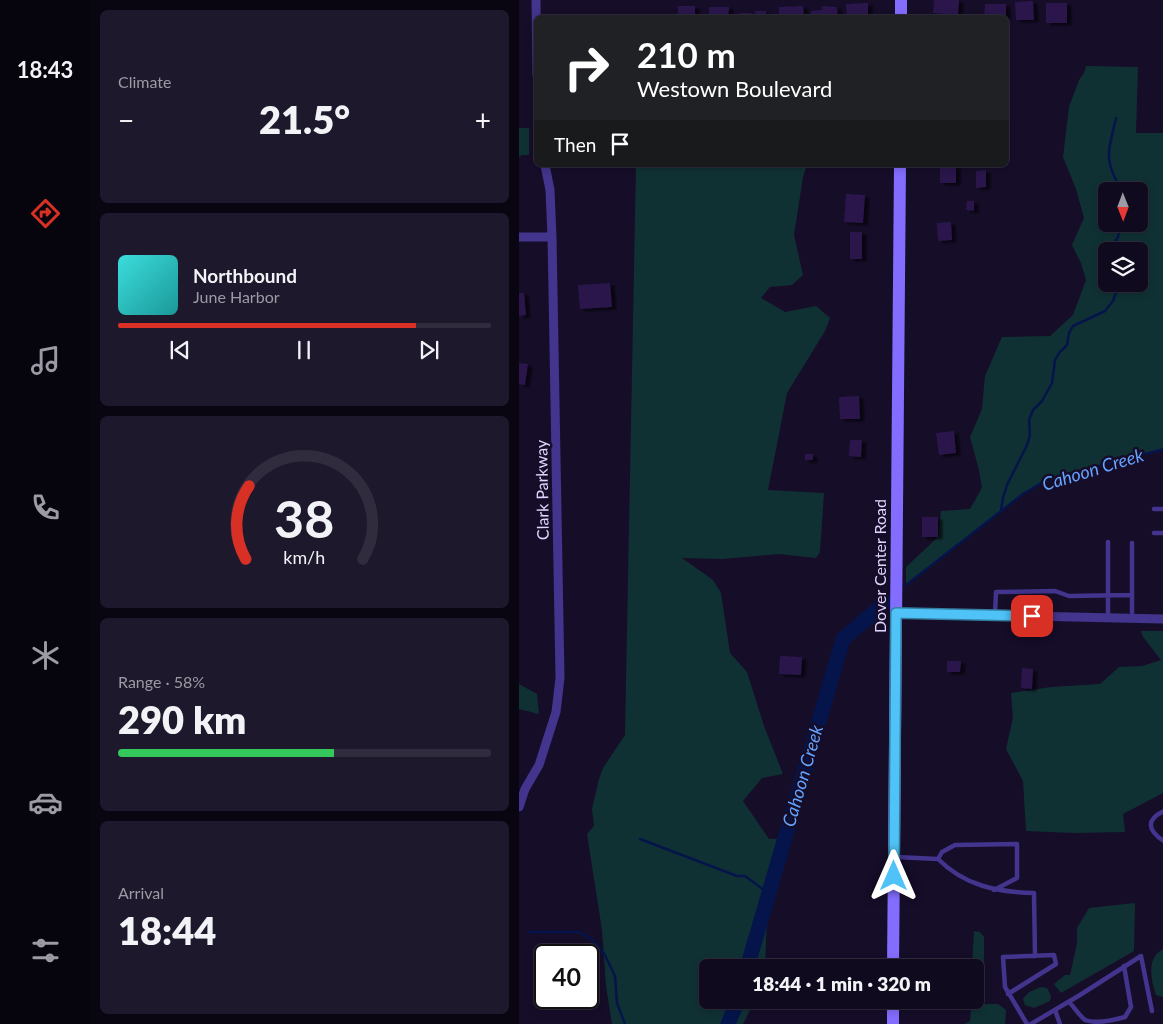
<!DOCTYPE html>
<meta charset="utf-8">
<style>
body{margin:0;font-family:Lato,sans-serif;background:#1e182c;color:#f1f3f6;height:100vh;display:flex;flex-direction:column;font-size:19px;white-space:nowrap}
*{box-sizing:border-box;margin:0}
p{font-size:16px;color:#9c9aa4}
.icon{flex:none;width:28px;height:28px;fill:none;stroke:currentColor;stroke-width:2;stroke-linecap:round;stroke-linejoin:round}
.map{position:relative;flex:1;overflow:hidden}
.details{display:flex;flex-direction:column;gap:10px;padding:10px;background:#090611;width:429px}
.details>*{flex:none}
.hud{position:absolute;left:15px;top:15px;width:475px;height:152px;border-radius:8px;box-shadow:0 2px 8px #0003,0 0 0 1px #302b3d;background:#202124;color:#fff;overflow:hidden}
.needle{width:32px;rotate:179deg}
.controls{position:absolute;left:579px;top:182px;display:grid;gap:10px}
.controls a{display:grid;place-items:center;width:50px;height:50px;border-radius:8px;background:#100a1f;box-shadow:0 2px 8px #0003,0 0 0 1px #302b3d;font-size:25px}
.speed{position:absolute;left:15px;top:944px;display:flex;gap:10px;font-size:25px;font-weight:700;text-align:center}
.speed>*{display:grid;place-content:center;width:65px;height:65px;border-radius:50%;background:#100a1f;box-shadow:0 2px 8px #0003,0 0 0 1px #302b3d;line-height:1}
.speed .limit{border:2px solid #111;border-radius:8px;background:#fff;color:#111}
.pin{position:absolute;display:grid;place-items:center;width:42px;height:42px;color:#fff;margin:-21px;border-radius:10px;box-shadow:0 2px 8px #0006}
.me{position:absolute;width:55px;margin:-28px;rotate:0deg;stroke-linejoin:round;filter:drop-shadow(0 0 4px #0008)}
.turn{display:flex;align-items:center;gap:18px;height:105px;padding:0 20px;font-size:22px}
.turn .icon{width:65px;height:65px;stroke-width:2.5}
.turn b{display:block;font-size:35px;line-height:42px}
.then{display:flex;align-items:center;height:48px;padding:0 20px;background:#0003;gap:10px;font-size:19px}
.big{font-size:38px;font-weight:800;line-height:1.1}
.details .card{flex:1;display:flex;flex-direction:column;justify-content:center;gap:8px;min-width:0;padding:0 18px;border-radius:8px;background:#1e182c}
.details .dial{align-items:center;gap:0}
.dial svg{height:130px;overflow:visible;fill:none;stroke:#302b3d;stroke-width:7;stroke-linecap:round;text-anchor:middle}
.dial text{fill:#f1f3f6;stroke:none}
.song{display:flex;align-items:center;gap:15px}
.cover{width:60px;height:60px;border-radius:8px;background:linear-gradient(135deg,hsl(180 70% 55%),hsl(180 70% 35%))}
.played{height:5px;border-radius:2px;background:linear-gradient(90deg,#d93025 80%,#302b3d 80%)}
.keys{display:flex;justify-content:space-around;direction:ltr}
.heat{display:flex;justify-content:space-between;align-items:center;font-size:28px;direction:ltr}
.charge{height:8px;border-radius:4px;background:linear-gradient(90deg,#34c759 58%,#302b3d 0)}
.trip{position:absolute;left:180px;top:959px;width:285px;height:50px;border-radius:8px;background:#100a1f;box-shadow:0 2px 8px #0003,0 0 0 1px #302b3d;font-weight:800;line-height:50px;text-align:center}
main{display:flex;flex:1;min-height:0}
.dock{display:flex;flex-direction:column;width:90px;justify-content:space-around;align-items:center;background:#06040c;color:#9c9aa4}
.dock .icon{width:35px;height:35px}
.dock .active{color:#d93025}
.dock b{font-size:22px;color:#f1f3f6}
.map>svg:first-child{display:block}
.green{fill:#103134;fill-rule:evenodd}
.lines{fill:none;stroke-linecap:round;stroke-linejoin:round}
.stream{stroke:#05154b;stroke-width:2.5}
.river{stroke:#05154b;stroke-width:15}
.building{fill:#29174c;filter:url(#shadow)}
.lane{stroke:#43348d;stroke-width:4.5}
.street{stroke:#43348d;stroke-width:9}
.secondary{stroke:#836dff;stroke-width:12}
.route-casing{stroke:#337fa1;stroke-width:12}
.route{stroke:#4fc3f7;stroke-width:9}
.labels{text-anchor:middle;stroke-width:5;stroke-linejoin:round;paint-order:stroke}
.street-label{font-size:16px;fill:#e0d6ff;stroke:#160d29}
.water-label{font-size:18px;font-style:italic;fill:#64a3ff;stroke:#160d29}
</style>
<main>
<nav class="dock">
<b>18:43</b>
<svg class="icon active" aria-label="directions" viewBox="0 0 24 24"><path d="M12 3l9 9-9 9-9-9zM9 14v-3h6M13 9l2 2-2 2"/></svg>
<svg class="icon" aria-label="music" viewBox="0 0 24 24"><path d="M9 18V5l10-2v13"/><circle cx="6" cy="18" r="3"/><circle cx="16" cy="16" r="3"/></svg>
<svg class="icon" aria-label="phone" viewBox="0 0 24 24"><path d="M5 4h4l2 5-3 2q2 4 5 5l2-3 5 2v4C11 20 4 13 5 4z"/></svg>
<svg class="icon" aria-label="climate" viewBox="0 0 24 24"><path d="M12 3v18M4 7l16 10M4 17L20 7"/></svg>
<svg class="icon" aria-label="car" viewBox="0 0 24 24"><path d="M5 17H2v-5l4-1 3-4h7l3 4 3 1v5h-3M9 17h6M6 11h13"/><circle cx="7" cy="17" r="2"/><circle cx="17" cy="17" r="2"/></svg>
<svg class="icon" aria-label="filters" viewBox="0 0 24 24"><path d="M4 7h16M4 17h16"/><circle cx="9" cy="7" r="2"/><circle cx="15" cy="17" r="2"/></svg>
</nav>
<section class="details">
<div class="card"><p>Climate</p>
<div class="heat"><a>−</a><b class="big">21.5°</b><a>+</a></div>
</div>
<div class="card">
<div class="song"><i class="cover"></i><div><b>Northbound</b><p>June Harbor</p></div></div>
<div class="played"></div>
<div class="keys"><svg class="icon" aria-label="previous" viewBox="0 0 24 24"><path d="M18 5L8 12l10 7zM5 5v14"/></svg><svg class="icon" aria-label="pause" viewBox="0 0 24 24"><path d="M8 5v14M16 5v14"/></svg><svg class="icon" aria-label="next" viewBox="0 0 24 24"><path d="M6 5l10 7-10 7zM19 5v14"/></svg></div>
</div>
<div class="card dial"><svg viewBox="0 0 100 80">
<path d="M14 69A42 42 0 1 1 86 69"/>
<path d="M14 69A42 42 0 0 1 16 24" stroke="#d93025"/>
<text x="50" y="56" font-size="32" font-weight="700">38</text>
<text x="50" y="72" font-size="11">km/h</text>
</svg></div>
<div class="card"><p>Range · 58%</p><b class="big">290 km</b><div class="charge"></div></div>
<div class="card"><p>Arrival</p><b class="big">18:44</b></div>
</section>
<div class="map">
<svg width="645" height="1024" viewBox="0 0 645 1024">
<defs>
<filter id="shadow"><feDropShadow dx="4.5" dy="2.5" stdDeviation="1" flood-color="#0009"/></filter>
</defs>
<rect width="100%" height="100%" fill="#160d29"/>
<path class="green" d="M567 66 619 67 617 133H644V449L538 477 522 483 503 494 387 585V567L419 537 422 511 451 509 463 488 460 470 451 437 463 409 466 376 483 337 531 336 554 315 567 280 562 263 553 245 565 218 557 189 544 157 550 107 560 80 565 73ZM588 191H620V224H588ZM588 251H620V284H588Z
M0 128H10V155H3L0 157Z
M117 165H288L284 177 275 235 284 275 273 285 251 287 242 298 266 312 297 306 311 318 306 331 268 393 249 490 305 493 301 552 297 558 260 554 204 559 163 558 194 580 202 593 211 653 228 672 245 726 264 774 243 778 224 801 250 839H265L249 893 246 967 189 968V1000H236L224 1024H93L87 986 83 930 68 834 75 826 73 809 80 779 84 768 106 735Z
M622 631H644V793L604 814 606 832 556 833 507 831 504 781 487 749 494 718 492 693 532 687 581 684 600 667 623 666 642 660 624 637Z
M0 684 18 694 20 714 0 709Z
M616 903 615 951 542 993 535 984 546 975H551L558 943V928L570 908Z
M455 931 461 932 465 937V1004H479L487 1010 486 1024H446L451 1021 453 1000H456V968L453 967Z
M644 949V997L637 995C632 980 627 958 644 949Z
M522 987 528 988 532 996 531 1001 515 1008 506 1005 504 999 510 992Z"/>
<g class="lines">
<path class="stream" d="M597 118C589 153 584 159 603 191
M589 251 599 237 602 224
M482 510 484 498 488 485 508 445 511 435 510 420 514 410 523 401 533 383 536 360 540 353 548 345 550 333 554 326 586 311 594 301 598 290V284
M387 585 504 494 522 483 538 477 645 449
M121 839 218 876H226L249 893
M10 932H60L75 941 86 955 96 976 98 1003 106 1024"/>
<path class="river" d="M228 968 324 639 367 602
M209 1024 219 1000"/>
</g>
<path class="building" d="M415 0H440L439 15 414 13Z
M514 1 515 20H497L496 2Z
M349 3V18H328L327 4Z
M527 3H548V23H527Z
M466 4H487V18H465Z
M159 6H176V18H159Z
M284 6 285 18H269V16L260 18V7Z
M303 6 318 7 319 18H292V11L303 10Z
M190 7H210L209 18H190Z
M236 11H247V18H222V13H232V16H236Z
M49 15 73 16V18H49Z
M421 165H437V183H421Z
M467 170V187L457 188V171Z
M327 194 346 195 344 223 325 222Z
M448 201H455V211L447 210Z
M432 222 433 240 419 241 418 223Z
M331 232H343V259H331Z
M91 283 93 307 61 309 59 285Z
M0 293H5L7 315 0 316Z
M0 363 9 364 6 385 0 384Z
M340 396 341 419H321L320 397Z
M435 431 437 453 420 455 417 433Z
M331 440H343L342 457 330 456Z
M286 454H294V460H286Z
M403 517H419V537H403Z
M261 656 283 657 282 675 260 674Z
M428 661H442L441 672H428Z
M503 668 514 669 513 689 502 688Z"/>
<g class="lines">
<path class="lane" d="M635 509H645
M635 533H645
M613 543V595
M476 615 477 592 536 591 550 596 613 595V618
M589 618V542
M645 811C626 820 629 831 645 841
M377 857 419 859C446 886 478 892 515 893L516 956
M419 859 423 852 436 845 498 844V878L475 890
M489 994 537 964 535 955 484 957 486 987 508 1024
M550 1002C555 1007 560 1015 566 1020 576 1024 595 1020 606 1017L612 1007 605 966
M536 1010 541 1024
M512 1024 561 995 622 956 633 1011"/>
<path class="street" d="M17 0 18 75
M0 237H33
M377 613 645 619
M0 807 6 789 20 765 37 712 41 678 33 237 31 190 26 165"/>
<path class="secondary" d="M382 18V0
M374 968 381 165
M374 1024V1000"/>
</g>
<g class="lines">
<g class="route-casing">
<path id="route" d="M375 876 377 613 513 616"/>
</g>
<use href="#route" class="route"/>
</g>
<g class="labels">
<g class="street-label">
<text transform="translate(23 490) rotate(-91)" y="6">Clark Parkway</text>
<text transform="translate(361 566) rotate(-90)" y="6">Dover Center Road</text>
</g>
<g class="water-label">
<text transform="translate(574 470) rotate(-17)" y="6">Cahoon Creek</text>
<text transform="translate(284 776) rotate(-74)" y="6">Cahoon Creek</text>
</g>
</g>
</svg>
<div class="controls">
<a><svg class="needle" viewBox="-14 -14 28 28"><path d="M0-13l5 13h-10z" fill="#e53935"/><path d="M0 13l5-13h-10z" fill="#9c9aa4"/></svg></a>
<a><svg class="icon" aria-label="layers" viewBox="0 0 24 24"><path d="M12 4l9 5-9 5-9-5zM3 14l9 5 9-5"/></svg></a>
</div>
<div class="speed"><div class="limit">40</div></div>
<div class="pin" style="left:513px;top:616px;background:#d93025"><svg class="icon" aria-label="arrive" viewBox="0 0 24 24"><path d="M6 21V4h12l-3 4 3 4H6"/></svg></div>
<svg class="me" style="left:375px;top:876px" viewBox="-20 -20 40 40"><path d="M0-17L14 15 0 8-14 15z" fill="#4fc3f7" stroke="#fff" stroke-width="4"/></svg>
<div class="trip">18:44 · 1 min · 320 m</div>
<div class="hud">
<div class="turn"><svg class="icon" aria-label="right" viewBox="0 0 24 24"><path d="M7 20v-9h11M14 6l5 5-5 5"/></svg><div><b>210 m</b>Westown Boulevard</div></div>
<div class="then">Then<svg class="icon" aria-label="arrive" viewBox="0 0 24 24"><path d="M6 21V4h12l-3 4 3 4H6"/></svg></div>
</div>
</div>
</main>
